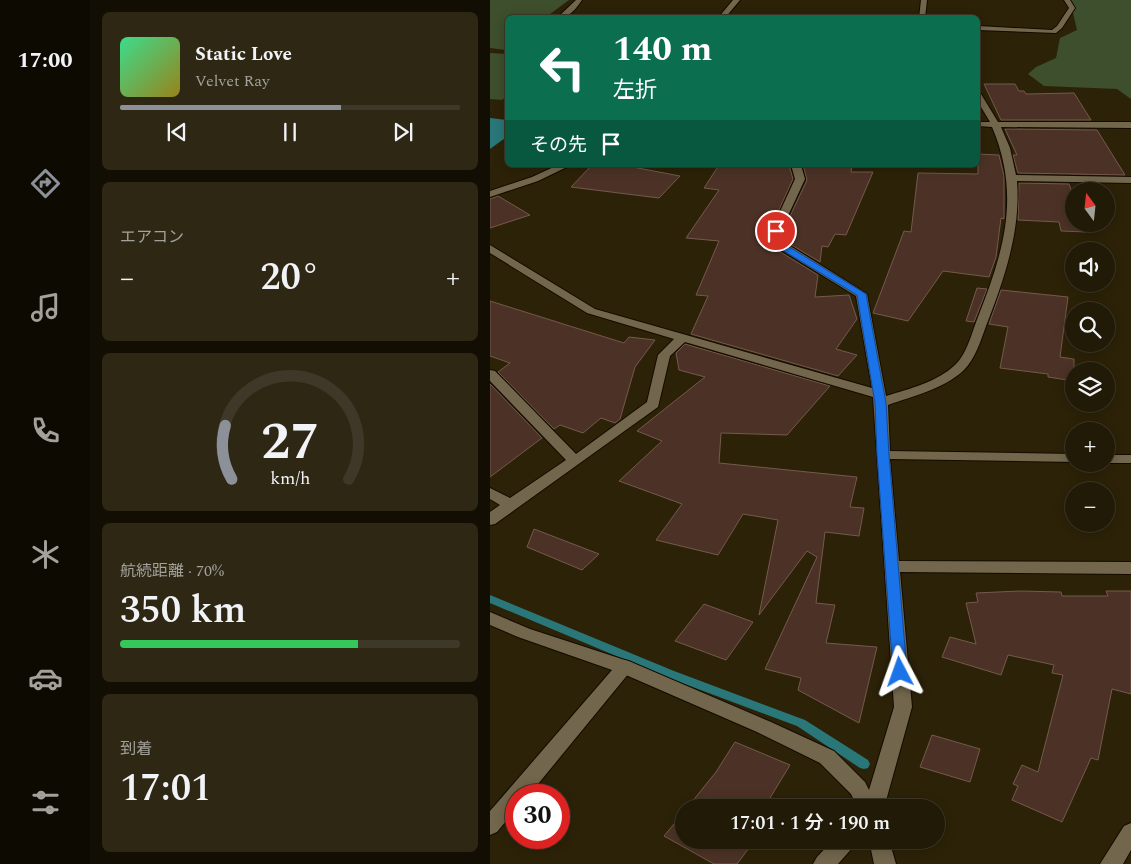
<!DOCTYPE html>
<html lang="ja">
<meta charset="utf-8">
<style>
body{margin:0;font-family:Spectral,"Noto Sans JP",serif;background:#2d2714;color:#f1f3f6;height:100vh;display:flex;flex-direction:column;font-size:19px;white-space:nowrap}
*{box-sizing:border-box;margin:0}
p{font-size:16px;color:#a2a19b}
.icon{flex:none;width:28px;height:28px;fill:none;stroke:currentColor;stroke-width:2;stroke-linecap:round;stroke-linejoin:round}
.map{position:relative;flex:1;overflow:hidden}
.side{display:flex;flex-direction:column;gap:12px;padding:12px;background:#120e03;width:400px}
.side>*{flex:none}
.guide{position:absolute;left:15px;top:15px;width:475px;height:152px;border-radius:8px;box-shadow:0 2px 12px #0003,0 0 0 1px #3e3828;background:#0b6e4f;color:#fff;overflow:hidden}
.needle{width:32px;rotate:345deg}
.controls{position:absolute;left:575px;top:182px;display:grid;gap:10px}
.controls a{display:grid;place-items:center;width:50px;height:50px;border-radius:50%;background:#211a06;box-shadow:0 2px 12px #0003,0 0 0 1px #3e3828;font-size:25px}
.speed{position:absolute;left:15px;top:784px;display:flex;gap:10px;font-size:25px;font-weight:700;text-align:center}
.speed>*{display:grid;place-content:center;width:65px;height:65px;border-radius:50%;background:#211a06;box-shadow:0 2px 12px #0003,0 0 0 1px #3e3828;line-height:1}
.speed .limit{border:8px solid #d22;background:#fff;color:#111}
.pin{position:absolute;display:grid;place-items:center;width:42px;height:42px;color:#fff;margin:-21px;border:2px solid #fff;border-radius:50%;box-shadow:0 1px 5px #0007}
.me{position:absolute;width:55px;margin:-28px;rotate:356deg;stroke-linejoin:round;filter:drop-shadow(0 0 4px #0008)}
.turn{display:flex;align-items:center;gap:18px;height:105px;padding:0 25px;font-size:22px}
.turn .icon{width:65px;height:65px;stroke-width:2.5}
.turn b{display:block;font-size:35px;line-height:42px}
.then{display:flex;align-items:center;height:48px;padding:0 25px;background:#0003;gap:10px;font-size:19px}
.big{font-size:38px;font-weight:600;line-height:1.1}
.side .tile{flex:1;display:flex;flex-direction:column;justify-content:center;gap:8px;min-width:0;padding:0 18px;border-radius:8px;background:#2d2714}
.side .dial{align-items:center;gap:0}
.dial svg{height:130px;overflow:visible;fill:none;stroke:#3e3828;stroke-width:7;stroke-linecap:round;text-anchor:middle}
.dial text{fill:#f1f3f6;stroke:none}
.song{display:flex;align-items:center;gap:15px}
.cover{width:60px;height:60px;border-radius:8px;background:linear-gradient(135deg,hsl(150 70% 55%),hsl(50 70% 35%))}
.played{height:5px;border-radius:2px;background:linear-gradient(90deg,#8c9099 65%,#3e3828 65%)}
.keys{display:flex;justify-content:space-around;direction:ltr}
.heat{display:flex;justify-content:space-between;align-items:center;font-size:28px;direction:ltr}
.charge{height:8px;border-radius:4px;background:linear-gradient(90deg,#34c759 70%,#3e3828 0)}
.trip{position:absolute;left:185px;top:799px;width:270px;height:50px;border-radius:25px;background:#211a06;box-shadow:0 2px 12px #0003,0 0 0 1px #3e3828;font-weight:600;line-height:50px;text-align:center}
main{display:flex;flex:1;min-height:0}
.menu{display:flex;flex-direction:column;width:90px;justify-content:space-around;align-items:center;background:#0d0a02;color:#a2a19b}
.menu .icon{width:35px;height:35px}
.menu .on{color:#8c9099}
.menu b{font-size:22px;color:#f1f3f6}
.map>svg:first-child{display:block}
.green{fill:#3d4f2c}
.water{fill:#297779}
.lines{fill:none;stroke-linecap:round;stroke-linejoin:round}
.stream{fill:#297779;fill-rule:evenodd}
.building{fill:#4c3226;stroke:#75594c}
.service-casing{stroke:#140b00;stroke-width:2}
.minor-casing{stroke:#140b00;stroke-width:2}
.service{fill:#72674c;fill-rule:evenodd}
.minor{fill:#72674c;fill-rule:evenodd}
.route{fill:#1a73e8;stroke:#114b97}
</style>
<main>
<nav class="menu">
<b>17:00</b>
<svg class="icon on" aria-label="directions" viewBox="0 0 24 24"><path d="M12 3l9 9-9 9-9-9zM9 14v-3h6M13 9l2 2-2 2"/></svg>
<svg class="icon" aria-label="music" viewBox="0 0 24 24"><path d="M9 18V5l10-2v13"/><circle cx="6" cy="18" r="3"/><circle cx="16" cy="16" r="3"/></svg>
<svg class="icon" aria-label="phone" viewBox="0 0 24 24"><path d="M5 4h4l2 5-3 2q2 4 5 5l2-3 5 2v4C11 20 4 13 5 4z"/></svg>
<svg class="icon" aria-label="climate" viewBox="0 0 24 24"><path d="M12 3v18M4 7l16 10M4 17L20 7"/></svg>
<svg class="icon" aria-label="car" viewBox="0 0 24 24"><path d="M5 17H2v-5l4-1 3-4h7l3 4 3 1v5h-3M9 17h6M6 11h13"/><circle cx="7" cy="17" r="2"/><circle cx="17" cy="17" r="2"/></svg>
<svg class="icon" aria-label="filters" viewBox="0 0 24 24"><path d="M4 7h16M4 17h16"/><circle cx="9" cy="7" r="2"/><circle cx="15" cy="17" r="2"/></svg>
</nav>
<section class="side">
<div class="tile">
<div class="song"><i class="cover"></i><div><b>Static Love</b><p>Velvet Ray</p></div></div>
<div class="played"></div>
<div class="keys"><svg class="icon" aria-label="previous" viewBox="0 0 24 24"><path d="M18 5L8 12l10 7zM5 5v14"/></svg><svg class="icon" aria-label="pause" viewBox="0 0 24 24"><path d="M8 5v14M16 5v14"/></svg><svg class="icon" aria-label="next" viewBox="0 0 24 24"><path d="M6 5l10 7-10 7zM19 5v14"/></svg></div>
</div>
<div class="tile"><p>エアコン</p>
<div class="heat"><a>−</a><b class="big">20°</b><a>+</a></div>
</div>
<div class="tile dial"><svg viewBox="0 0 100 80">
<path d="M14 69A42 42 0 1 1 86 69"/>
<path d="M14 69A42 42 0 0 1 10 36" stroke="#8c9099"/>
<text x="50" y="56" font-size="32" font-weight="700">27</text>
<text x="50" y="72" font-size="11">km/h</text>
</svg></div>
<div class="tile"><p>航続距離 · 70%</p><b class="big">350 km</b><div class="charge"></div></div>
<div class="tile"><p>到着</p><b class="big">17:01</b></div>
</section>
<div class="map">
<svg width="641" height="864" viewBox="0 0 641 864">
<rect width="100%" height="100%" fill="#2c2208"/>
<path class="green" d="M0 0H79L56 17 18 18 17 48 16 50 0 48Z
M580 0H641V99L627 89 554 86 538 74 546 67 566 58 570 38 587 30Z
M0 53 17 54V96L12 100 0 99Z"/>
<path class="water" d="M0 118 17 120 18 136 0 149Z"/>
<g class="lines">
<path class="stream" d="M0 595 184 671 315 720 378 760 380 764 378 768 374 769 370 768 307 726 176 677 0 603Z"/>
</g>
<path class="building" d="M494 84H525L529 91H534L536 94 584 93 601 120H511Z
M515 129 607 130 635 175 528 173 523 155H527Z
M488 154 509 155 514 176V219L511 218 506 257 499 277 453 271 418 321 383 313 414 231 421 232 428 173 488 174Z
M102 165H132L190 176 169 198 81 187Z
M229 165H299L303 179 279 232 287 250 328 275 325 297 359 295 367 319 346 349 367 355 348 376 201 334 218 296 206 295 229 241 196 238 229 190 214 188Z
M313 165H362L361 172H383L356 235 345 234 338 247 332 246 330 262 298 243 293 231 317 180Z
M529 183 579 184 584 197V224H593L596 232 571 231 569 222 528 220Z
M8 196 40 215 0 228V199Z
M487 288 497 289 484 322 476 321Z
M511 290 578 297 570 357 584 359V381L558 377V374L510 368 518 327 499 324Z
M0 301 134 343 139 337 165 340 145 367 130 419 125 423 111 418 93 433 70 425 64 429 8 372 20 363 0 356Z
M195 344 340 386 297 435 231 433 229 463 367 477 360 507 374 508 369 536 335 532 326 603 345 605 336 643 387 647 369 723 308 690 311 678 275 669 327 557 317 551 269 615 288 520 253 514 228 555 166 540 192 504 129 481 172 441 147 431 215 377 189 370 186 353Z
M0 384 52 438 0 477Z
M44 529 109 554 92 570 37 547Z
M530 591 571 592 572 596H618L616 591H641V694L622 689 608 760 601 758 572 822 522 800 528 786 523 784 532 765 548 772 573 675 562 673 564 665 518 655 511 675 452 657 460 637 486 644 476 603 488 602 486 593Z
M214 604 263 622 236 660 185 641Z
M442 735 490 749 480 782 430 767Z
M245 742 300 765 274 808H197L226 772Z
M194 812V840H265L247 864H224L174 836Z"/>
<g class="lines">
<g class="service-casing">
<path id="service" d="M0 612 40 629 141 662 144 667 39 795H26V809L7 832 0 835V811L122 670 28 637 0 625Z
M641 823V850L633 864H610L634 826Z"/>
</g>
<g class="minor-casing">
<path id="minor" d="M86 0H92C86 9 79 18 67 18Z
M243 0H250L235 18H228Z
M431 0H437L435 18H429Z
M574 0H580L585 8 572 28 566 33 488 30V26L562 30 567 26 579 8Z
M488 94H491L508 122H641V128L511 127 520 148 526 175 641 177V183L527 181C531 231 514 280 496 326 491 340 485 359 474 370 454 389 423 396 398 405L400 451 584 454V462L400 459 409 561 641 562V574L410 572 422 707 394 808H368L361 794 330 763 267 732 129 672 126 667 129 662 135 660 141 662 281 722 344 751 375 782 379 790 404 707 383 397 195 342 180 356 168 407 5 524 0 525V512L10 505 0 499V488L20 498 76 460 0 381V370L5 371 86 454 157 402 168 355 184 339 97 313 0 253V245L105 309 382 388 366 296 288 248 281 231 305 179 301 165H311L315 179 291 231 297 244 377 294 396 396C419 389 447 382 465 365 477 354 482 332 488 317 514 251 531 195 502 127L488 126V122H500L488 102Z
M68 165H81L48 181 0 197V191L42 177Z
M616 455H641V463H616Z
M343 840H367L364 846 348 864H323L327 857Z
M379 840H399L406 864H384Z"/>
</g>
<use href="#service" class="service"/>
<use href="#minor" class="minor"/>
</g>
<path class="route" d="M286 228 290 231 296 245 376 294 396 403 399 455 417 672 415 676 410 677 405 676 403 672 387 455 385 403 367 295 289 248 281 231Z"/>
</svg>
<div class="controls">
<a><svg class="needle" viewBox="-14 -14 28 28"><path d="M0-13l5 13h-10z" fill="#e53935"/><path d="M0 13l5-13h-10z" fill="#a2a19b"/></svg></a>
<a><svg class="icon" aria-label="sound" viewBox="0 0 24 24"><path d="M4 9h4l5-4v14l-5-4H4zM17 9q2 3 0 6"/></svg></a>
<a><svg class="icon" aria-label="search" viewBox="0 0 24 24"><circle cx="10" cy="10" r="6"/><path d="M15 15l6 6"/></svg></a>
<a><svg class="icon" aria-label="layers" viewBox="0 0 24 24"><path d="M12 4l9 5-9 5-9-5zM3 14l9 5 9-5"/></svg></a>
<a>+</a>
<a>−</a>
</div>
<div class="speed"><div class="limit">30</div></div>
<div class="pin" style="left:286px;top:231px;background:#d93025"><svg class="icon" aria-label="arrive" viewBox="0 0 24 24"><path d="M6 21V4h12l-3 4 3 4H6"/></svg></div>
<svg class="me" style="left:410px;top:672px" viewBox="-20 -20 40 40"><path d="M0-17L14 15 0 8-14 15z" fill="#1a73e8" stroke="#fff" stroke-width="4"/></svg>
<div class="trip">17:01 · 1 分 · 190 m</div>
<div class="guide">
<div class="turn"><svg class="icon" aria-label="left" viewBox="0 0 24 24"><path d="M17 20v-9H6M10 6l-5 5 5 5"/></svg><div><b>140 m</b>左折</div></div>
<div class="then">その先<svg class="icon" aria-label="arrive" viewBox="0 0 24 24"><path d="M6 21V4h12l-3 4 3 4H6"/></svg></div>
</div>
</div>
</main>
